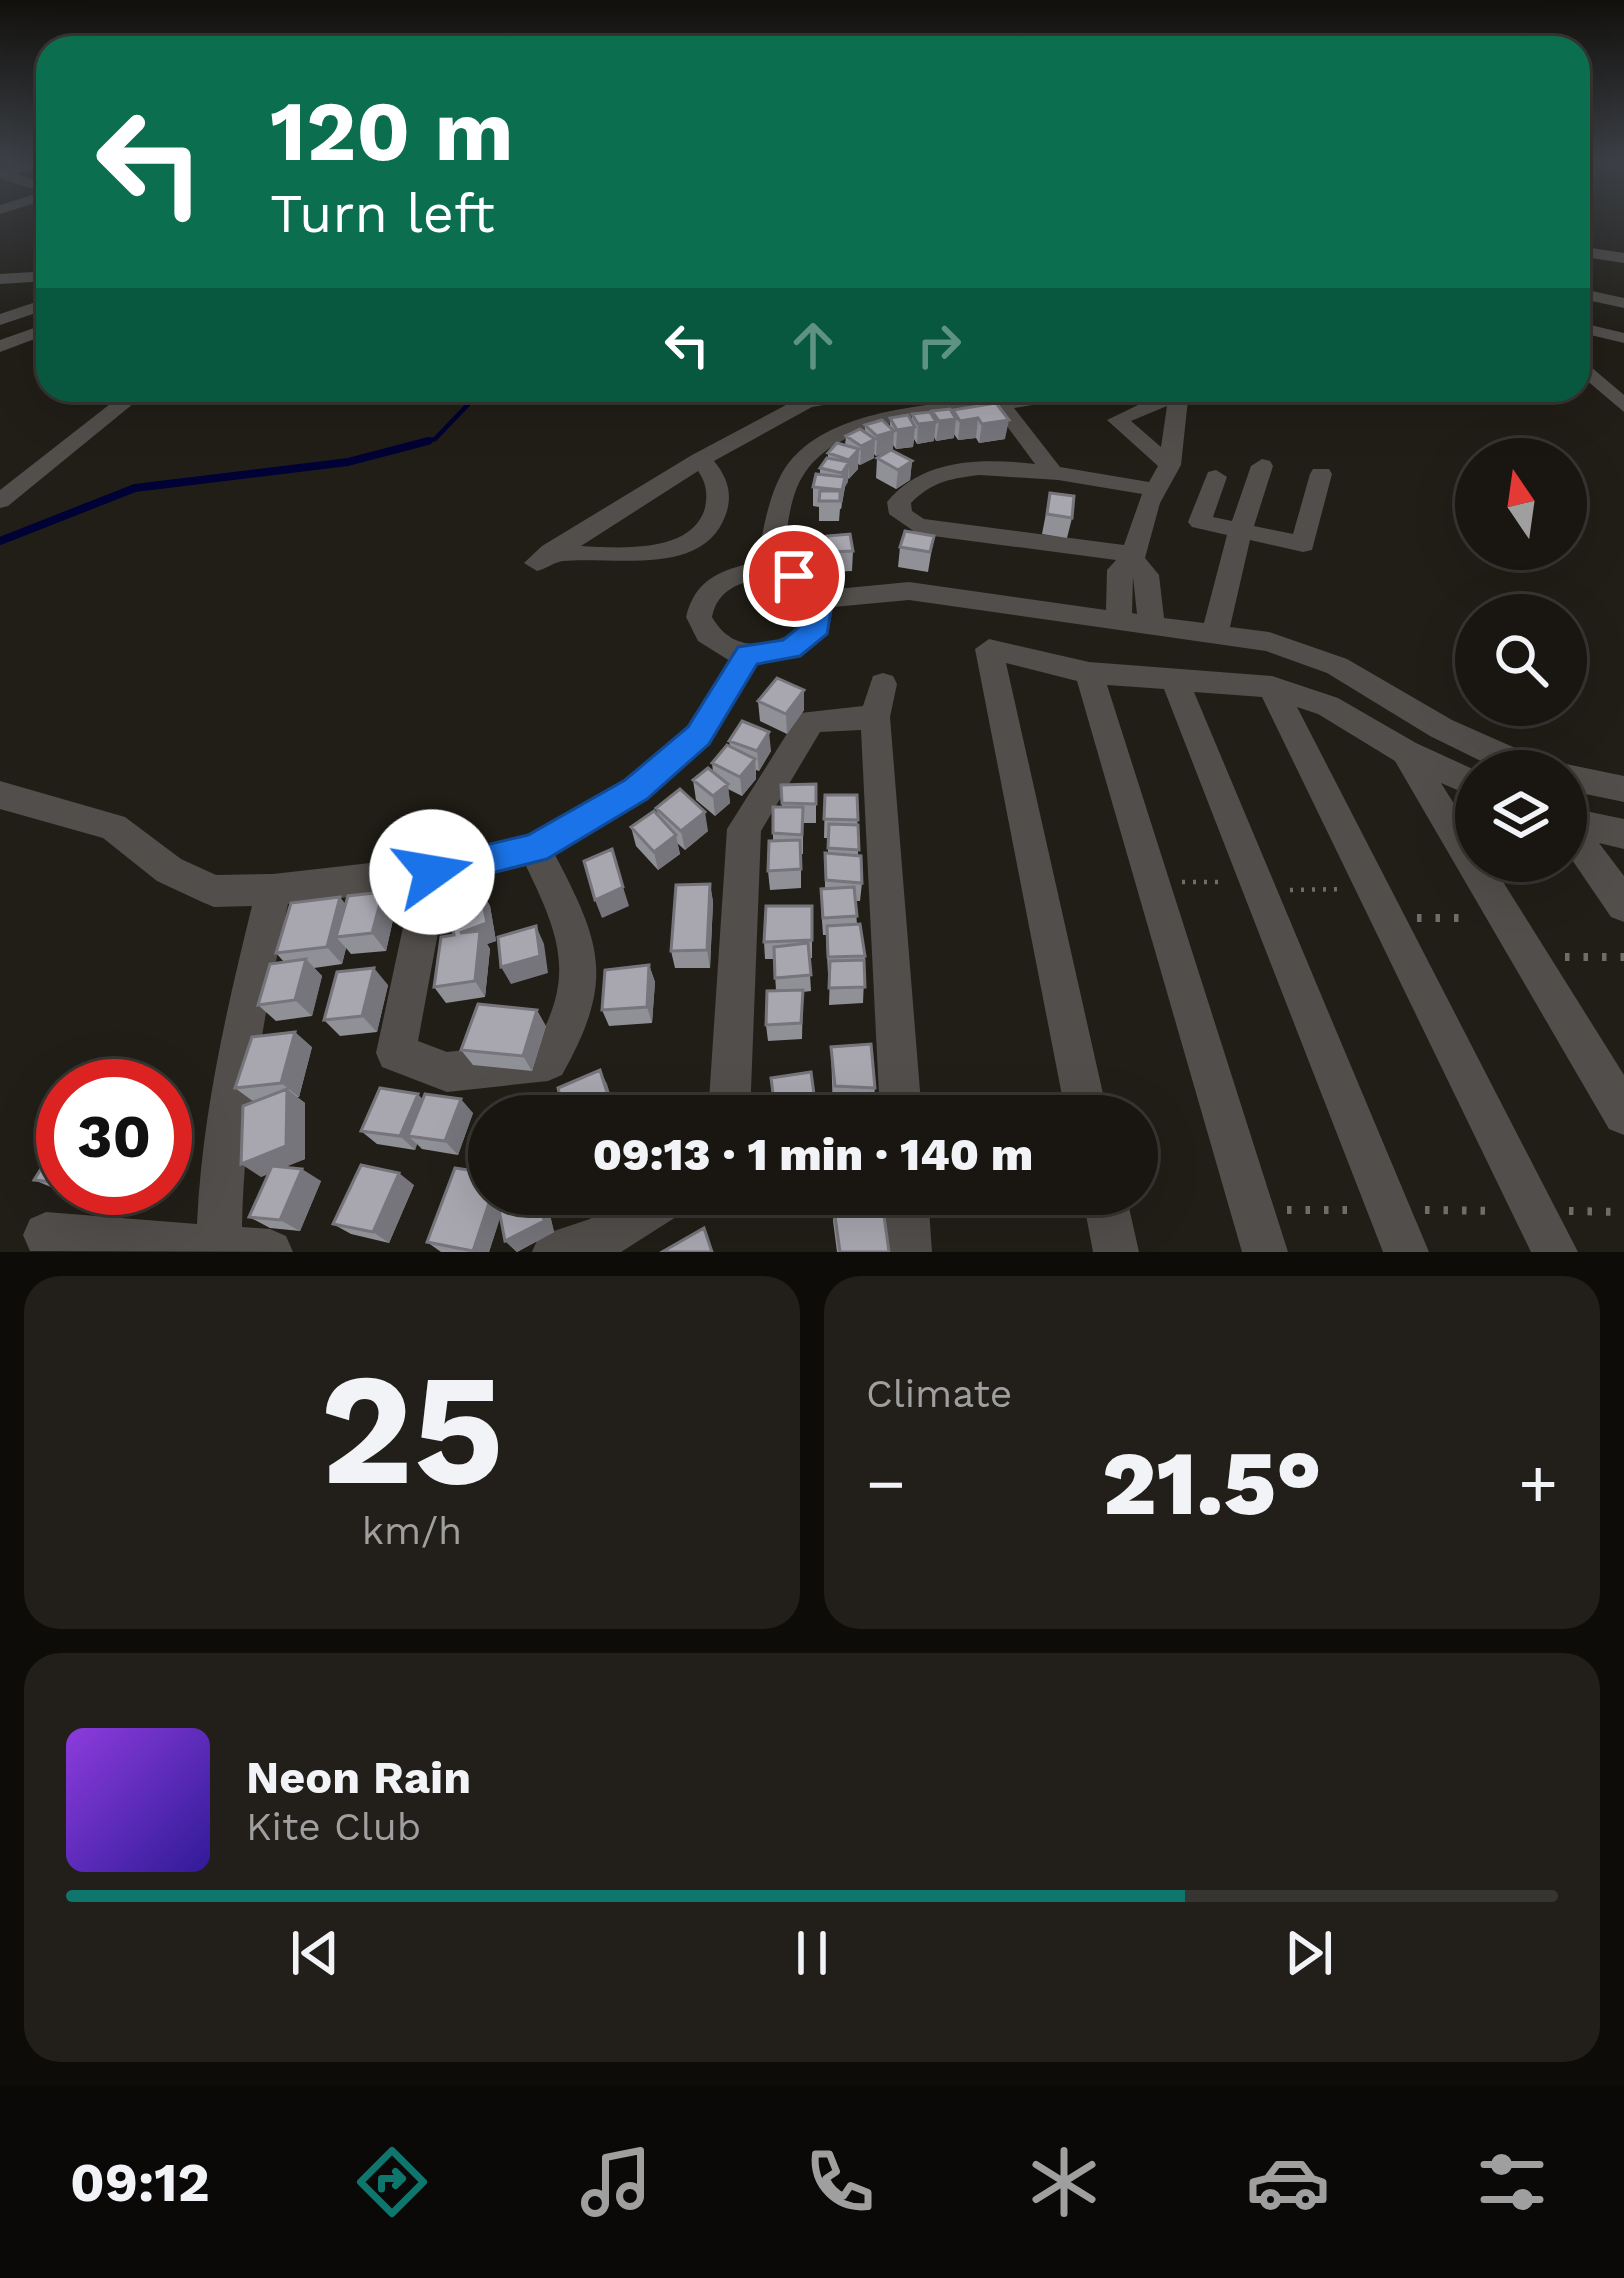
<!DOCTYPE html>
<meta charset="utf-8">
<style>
body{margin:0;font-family:"Work Sans",sans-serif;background:#221f1a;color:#f1f3f6;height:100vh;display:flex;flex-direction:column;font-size:45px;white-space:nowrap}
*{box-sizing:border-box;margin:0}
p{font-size:39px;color:#9f9f9f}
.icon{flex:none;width:66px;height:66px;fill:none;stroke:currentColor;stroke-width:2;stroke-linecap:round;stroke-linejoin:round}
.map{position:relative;height:1252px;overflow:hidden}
.sheet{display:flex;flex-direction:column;gap:24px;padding:24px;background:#0e0c09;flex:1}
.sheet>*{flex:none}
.banner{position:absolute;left:36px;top:36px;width:1554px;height:366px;border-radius:36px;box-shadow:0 12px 48px #0002,0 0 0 3px #373531;background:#0b6e4f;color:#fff;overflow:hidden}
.needle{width:78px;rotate:347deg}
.controls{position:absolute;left:1455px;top:438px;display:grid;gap:24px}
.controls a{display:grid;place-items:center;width:132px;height:132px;border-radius:50%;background:#191611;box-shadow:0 12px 48px #0002,0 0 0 3px #373531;font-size:60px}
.speed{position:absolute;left:36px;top:1059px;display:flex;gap:24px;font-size:60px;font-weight:700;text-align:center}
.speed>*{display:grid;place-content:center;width:156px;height:156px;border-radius:50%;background:#191611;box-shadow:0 12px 48px #0002,0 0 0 3px #373531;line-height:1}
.speed .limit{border:18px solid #d22;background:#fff;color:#111}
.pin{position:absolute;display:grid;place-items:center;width:102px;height:102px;color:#fff;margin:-51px;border:6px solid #fff;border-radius:50%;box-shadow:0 3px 12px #0007}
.me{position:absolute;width:132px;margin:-66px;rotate:77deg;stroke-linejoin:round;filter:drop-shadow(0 0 9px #0008)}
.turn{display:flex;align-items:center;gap:42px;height:252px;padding:0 36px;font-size:54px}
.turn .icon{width:156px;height:156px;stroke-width:2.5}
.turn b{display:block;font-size:84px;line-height:102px}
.lanes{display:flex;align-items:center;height:114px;padding:0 36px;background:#0003;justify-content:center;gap:60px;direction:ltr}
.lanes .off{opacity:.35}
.big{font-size:90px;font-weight:800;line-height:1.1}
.sheet .widget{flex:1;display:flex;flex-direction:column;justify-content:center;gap:18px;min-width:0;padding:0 42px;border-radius:36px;background:#221f1a}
.sheet .dial{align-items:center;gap:0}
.dial b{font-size:156px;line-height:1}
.song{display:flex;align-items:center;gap:36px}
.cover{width:144px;height:144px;border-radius:18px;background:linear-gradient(135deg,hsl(270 70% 55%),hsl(250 70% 35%))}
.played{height:12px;border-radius:6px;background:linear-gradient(90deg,#0f766e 75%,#373531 75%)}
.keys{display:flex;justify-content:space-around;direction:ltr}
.heat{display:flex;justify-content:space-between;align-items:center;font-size:66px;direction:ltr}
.sheet .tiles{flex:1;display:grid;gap:24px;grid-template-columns:1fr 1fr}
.widget:last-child{grid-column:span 2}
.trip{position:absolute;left:468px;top:1095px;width:690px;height:120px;border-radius:60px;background:#191611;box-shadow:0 12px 48px #0002,0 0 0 3px #373531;font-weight:800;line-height:120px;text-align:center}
.dock{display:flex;height:192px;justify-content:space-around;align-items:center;background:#0a0907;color:#9f9f9f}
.dock .icon{width:84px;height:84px}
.dock .on{color:#0f766e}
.dock b{font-size:54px;color:#f1f3f6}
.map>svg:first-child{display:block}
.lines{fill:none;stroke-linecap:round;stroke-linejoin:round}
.stream-far1{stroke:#000134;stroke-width:4.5}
.stream{stroke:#000134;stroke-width:8}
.path-far1{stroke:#6f6d66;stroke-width:4.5;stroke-dasharray:3 8;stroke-linecap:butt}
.path{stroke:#6f6d66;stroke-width:8;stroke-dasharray:4.5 14;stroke-linecap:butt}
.minor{fill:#514e4b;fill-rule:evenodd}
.wall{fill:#909097}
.shaded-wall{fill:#76757b}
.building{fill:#a8a7b0;stroke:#76757b;stroke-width:3}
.route{fill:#1a73e8;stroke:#114b97;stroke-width:3}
</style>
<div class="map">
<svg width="1624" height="1252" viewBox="0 0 1624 1252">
<rect width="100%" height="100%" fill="#211e17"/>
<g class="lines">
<path class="stream-far1" d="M416 444 435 439 482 390"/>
<path class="stream" d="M0 541 135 488 348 462 428 441"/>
<path class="path-far1" d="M1182 882H1225
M1290 890 1345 889"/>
<path class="path" d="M1417 918H1472
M1565 957H1624
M1287 1210H1354
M1425 1210 1498 1211
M1569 1211 1624 1212"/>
<path class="minor" d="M30 162 48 164 16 174 48 185V199L0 214V205L42 192 0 178V170Z
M1578 246 1624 253V263L1578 256Z
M48 271V281L0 284V274Z
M1578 288 1624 298V308L1578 298Z
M48 298V309L0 325V314Z
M1578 322 1624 333V343L1578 332Z
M48 323V334L0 352V340Z
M1578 356 1624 395V412L1578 373Z
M128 390H150L8 506 0 508V490Z
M841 390H886L876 396 812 407 714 461C727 477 733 493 726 514 704 578 614 556 563 561 554 562 546 569 537 571L524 563 542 546 692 455 799 398ZM698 471C706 482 708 494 705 508 692 554 618 548 581 546Z
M990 390 1001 391 1005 396 1096 390 1086 396 1014 408 1060 467 1149 482 1158 466 1107 420 1169 390H1189L1181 465 1160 503 1145 558 1159 575 1164 618 1204 623 1227 535 1192 527 1188 522 1208 472 1216 470 1227 477 1213 517 1232 521 1251 466 1262 459 1270 461 1273 466 1254 526 1293 534 1310 474 1313 469H1329L1332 474 1312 550 1303 552 1250 540 1230 627 1269 632 1347 659 1452 720 1558 767 1566 764 1624 776V802L1566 790V771L1497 769 1430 736 1327 673 1266 651 909 600 833 607 828 634 799 655 756 665 709 744 647 799 555 855C603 946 614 982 562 1075L548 1081 447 1092 382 1067 376 1053 411 890 288 904C265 1012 244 1117 242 1227L270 1229 286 1236 293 1252 30 1251 23 1235 30 1219 46 1212 197 1224C202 1115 226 1012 252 906L214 907 202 902 157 881 103 838 0 809V781L125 817 181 859 216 875 273 874 432 856 528 836 625 781 687 726 730 661 698 641 686 617C695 579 722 569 757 562 763 533 767 500 782 473 819 410 922 406 986 398L984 395ZM1167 406 1161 447 1131 421ZM995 410 1035 464C982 458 923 458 887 502L889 514 918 534 1116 560 1107 570 1106 610 909 582 826 590 803 570 782 564C787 536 788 498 804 474 841 418 936 416 995 410ZM980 475 1058 480 1142 494 1124 545 924 519 912 511 911 503C931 482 952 478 980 475ZM1133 576V577L1137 614 1132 613ZM768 577 785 582 807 602 805 623C776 649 733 655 712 617 718 588 741 582 768 577ZM526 866C558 932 576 975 537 1042L447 1052 418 1041 447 884Z
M989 639 1089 662 1272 676 1338 698 1416 743 1477 771 1476 798 1441 783 1476 839V861H1490L1624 1075V1135L1609 1129 1395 761 1318 714 1297 707 1578 1252H1531L1262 697 1194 692 1429 1252H1383L1164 689 1107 685 1288 1252H1242L1077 681 1006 663 1108 1116H1066L975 649Z
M883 673 893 676 897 684 890 717 922 1116H880L861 730 820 732 761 831 750 1116H708L727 829 800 713 863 706 873 676Z
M1566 807 1624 819V849L1599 843 1624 876V922L1611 917 1566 851Z
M630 1194H693L687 1210 621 1252H532L539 1236 590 1219Z
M884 1194H928L932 1252H886Z
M1082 1194H1126L1139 1252H1093Z"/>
</g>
<path class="wall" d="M996 403 1005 439 979 443 976 438 958 440 954 434V438L936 441 934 437V441L917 444 914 439 913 447 896 449 893 445V450L912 461 910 480 896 489 876 478 877 458 887 452 876 456 874 454V458L860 465 858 464V469L848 479 845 487 841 509H840L839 521H819V507L813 506V487L820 474V468L828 458V453L845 445 846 436 865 433V425L890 427V418L912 422V414L932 415V411L953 414V410Z
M1050 493 1072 518 1067 538 1042 534Z
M827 536 853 551 852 571 829 572 827 556Z
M934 536 928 572 898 567 900 547Z
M758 701 804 710 787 734 760 721Z
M729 741 771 751 759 771 756 770V779L742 796 728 789 730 803 715 816 696 800 693 780 713 772 712 763 730 746Z
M816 784V823H803V854H801V888L770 890 768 871 773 841V807H782L781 785Z
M825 795H857L858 856 862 883 860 901H855L857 924 865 956 863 1003 829 1005 830 974H828L826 935H823L821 907V889H825V853L828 854V838H824Z
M656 808 708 831 685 850 677 843 680 854 658 870 636 846 631 827 658 816Z
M710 884 713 902 710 968H675L671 951Z
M480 888 490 906 496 941 487 944 490 949 485 997 446 1003 434 987 454 935Z
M383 892 395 911 386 951 351 954 346 948 342 964 314 968 322 976 312 1016 276 1021 258 1005 284 962 276 953 346 904Z
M812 906V958H809L811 991 803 992 802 1039 768 1041 766 1025 776 990 774 959H765L764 942Z
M649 965 655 982 652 1023 609 1026 602 1010Z
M388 985 377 1032 340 1036 324 1020Z
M546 1026 532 1071 473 1065 461 1050Z
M312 1047 299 1097H297L305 1103V1159L284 1167 321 1181 300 1231 270 1228 249 1217 269 1173 261 1177 254 1102 235 1088Z
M831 1047 875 1088 874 1096 878 1116H833Z
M423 1100 473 1113 458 1155 422 1149 417 1144 415 1150 377 1144 361 1131Z
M63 1134V1188H115L110 1197 63 1192 34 1180Z
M414 1185 389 1243 351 1234 333 1224Z
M489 1194H545L554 1232 517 1252 505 1241 500 1217 489 1252H441L427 1242Z
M841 1194H881L889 1252H837L833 1221 834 1209 842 1208Z"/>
<path class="shaded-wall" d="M978 418 976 438 958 440 960 421Z
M956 419 954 438 936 441 939 421Z
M1009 420 1005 439 979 443 982 424Z
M936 422 934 441 917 444 918 424Z
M915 427 913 447 896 449 897 430Z
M894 431 893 450 876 456 877 436Z
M875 439 874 458 860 465 861 446Z
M859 449 858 469 849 479V460Z
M912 461 910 480 896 489 898 470Z
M849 462 848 482 845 487 841 509 842 473Z
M804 690V710L787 734 786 714Z
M769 732 771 751 759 771 757 751Z
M755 759 756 779 742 796 740 777Z
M728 784 730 803 715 816 713 796Z
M705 812 708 831 685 850 681 831Z
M676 835 680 854 658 870 654 852Z
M710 884 713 902 710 968 707 950Z
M623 887 629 906 602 918 595 900Z
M480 888 490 906 496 941 487 944 490 949 485 997 475 981 460 933Z
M383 892 395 911 386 951 372 933Z
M340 897 354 915 336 937 346 948 342 964 327 947Z
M536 926 544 944 548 973 511 984 501 967Z
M306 959 322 976 312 1016 295 1000Z
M649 965 655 982 652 1023 647 1007Z
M374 968 388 985 377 1032 362 1016Z
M537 1010 546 1026 532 1071 523 1056Z
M295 1032 312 1047 299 1097 281 1083Z
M600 1070 607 1084 617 1116H605Z
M287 1089 305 1103V1159L261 1177 241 1164Z
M418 1094 431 1109 408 1136 417 1144 415 1150 400 1136Z
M461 1099 473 1113 458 1155 445 1141Z
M302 1169 321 1181 300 1231 280 1220Z
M399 1173 414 1185 389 1243 373 1232Z
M90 1188H115L110 1197Z
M492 1194H508L489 1252H475L473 1251Z
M538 1194H545L554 1232 517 1252 505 1241Z"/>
<path class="building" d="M996 403 1009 420 982 424 978 418 960 421 953 410Z
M950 409 956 419 939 421 932 411Z
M930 412 936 422 918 424 912 414Z
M908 415 915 427 897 430 890 418Z
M882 420 894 431 877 436 865 425Z
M860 429 875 439 861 446 846 436Z
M837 443 859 449 849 460 828 453Z
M891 450 912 461 898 470 877 458Z
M827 458 849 462 842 473 820 468Z
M816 474 845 477 842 490 813 487Z
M820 491H840V501H819Z
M1050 493 1074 496 1072 518 1047 514Z
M905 531 934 536 930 552 900 547Z
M850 534 853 551 830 552 827 536Z
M777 678 804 690 786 714 758 701Z
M742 721 769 732 757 751 729 741Z
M727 745 755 759 740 777 712 763Z
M708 768 728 784 713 796 693 780Z
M816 784V804L782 803 781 785Z
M680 789 705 812 681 831 656 808Z
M825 795H857L858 820 824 819Z
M773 807H803L802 835 773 833Z
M654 811 676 835 654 852 631 827Z
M829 824 858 825 859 850 828 848Z
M800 840 801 869 768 871 769 841Z
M612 849 623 887 595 900 584 861Z
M825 853 861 856 862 883 826 880Z
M710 884 707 950 671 951 676 885Z
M854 887 857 916 823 918 821 889Z
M480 888 487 923 460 933 480 931 475 981 434 987 441 937 454 935 448 899Z
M383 892 372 933 336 937 348 896Z
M340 897 327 947 276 953 291 903Z
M766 906H812V940L764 942Z
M860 924 865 956 828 957 827 926Z
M536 926 540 956 501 967 498 937Z
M808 943 811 975 775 978 774 947Z
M306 959 295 1000 258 1005 270 964Z
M864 960 865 987 829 988 830 961Z
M649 965 647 1007 602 1010 605 970Z
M374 968 362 1016 324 1020 337 972Z
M803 990 801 1023 766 1025 767 991Z
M478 1004 537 1010 523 1056 461 1050Z
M295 1032 281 1083 235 1088 252 1037Z
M871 1044 875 1088 835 1086 831 1047Z
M600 1070 613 1112 605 1116H565L558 1088Z
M811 1072 817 1116H776L771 1078Z
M380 1088 418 1094 400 1136 361 1131Z
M287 1089 286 1146 241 1164 243 1106Z
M425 1094 461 1099 445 1141 408 1136Z
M876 1095 878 1116H835L833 1099Z
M63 1134V1183L34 1180Z
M361 1165 399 1173 373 1232 333 1224Z
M272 1166 302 1169 280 1220 249 1217Z
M455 1168 489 1173V1194H492L473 1251 427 1242Z
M496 1194H538L544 1221 505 1241Z
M843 1194H881L889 1252H840L834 1209 881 1200 843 1197Z
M704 1228 712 1252H662Z"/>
<linearGradient id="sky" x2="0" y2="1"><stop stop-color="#12100d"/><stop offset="0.48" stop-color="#3d4147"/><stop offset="1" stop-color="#3d4147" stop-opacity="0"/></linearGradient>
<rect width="1624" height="337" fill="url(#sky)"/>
<path class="route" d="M794 567 804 570 833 598 827 634 800 656 757 664 709 744 647 799 547 859 432 888 419 883 414 872 419 861 528 835 625 780 688 727 738 647 783 640 804 623 806 601 782 576Z"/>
</svg>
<div class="controls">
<a><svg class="needle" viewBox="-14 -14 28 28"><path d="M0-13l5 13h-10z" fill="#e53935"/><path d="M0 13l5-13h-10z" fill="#9f9f9f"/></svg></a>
<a><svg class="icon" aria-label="search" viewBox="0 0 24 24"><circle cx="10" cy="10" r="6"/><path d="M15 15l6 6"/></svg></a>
<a><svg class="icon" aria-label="layers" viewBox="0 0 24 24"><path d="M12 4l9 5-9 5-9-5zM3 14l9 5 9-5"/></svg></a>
</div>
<div class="speed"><div class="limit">30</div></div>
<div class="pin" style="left:794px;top:576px;background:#d93025"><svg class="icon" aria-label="arrive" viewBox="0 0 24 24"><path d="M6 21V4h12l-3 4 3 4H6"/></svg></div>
<svg class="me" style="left:432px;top:872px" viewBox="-20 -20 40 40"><circle r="19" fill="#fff"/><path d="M0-13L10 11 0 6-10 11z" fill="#1a73e8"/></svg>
<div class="trip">09:13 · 1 min · 140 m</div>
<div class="banner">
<div class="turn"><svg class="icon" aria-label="left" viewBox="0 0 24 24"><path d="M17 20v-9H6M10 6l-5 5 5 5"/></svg><div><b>120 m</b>Turn left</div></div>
<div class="lanes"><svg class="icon" aria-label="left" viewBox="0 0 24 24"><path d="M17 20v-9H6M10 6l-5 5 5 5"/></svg><svg class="icon off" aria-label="ahead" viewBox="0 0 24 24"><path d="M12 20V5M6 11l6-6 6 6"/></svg><svg class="icon off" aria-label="right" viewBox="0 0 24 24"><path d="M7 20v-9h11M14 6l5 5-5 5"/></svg></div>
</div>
</div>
<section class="sheet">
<div class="tiles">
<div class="widget dial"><b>25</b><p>km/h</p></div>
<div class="widget"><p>Climate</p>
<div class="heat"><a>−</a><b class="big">21.5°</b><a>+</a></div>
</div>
<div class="widget">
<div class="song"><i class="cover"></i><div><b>Neon Rain</b><p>Kite Club</p></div></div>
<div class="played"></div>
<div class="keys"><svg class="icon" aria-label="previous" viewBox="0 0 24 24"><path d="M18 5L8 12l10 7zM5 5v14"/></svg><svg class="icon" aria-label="pause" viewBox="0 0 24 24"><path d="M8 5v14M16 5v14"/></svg><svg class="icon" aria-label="next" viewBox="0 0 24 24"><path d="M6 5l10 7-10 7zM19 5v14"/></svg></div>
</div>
</div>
</section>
<nav class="dock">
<b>09:12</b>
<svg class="icon on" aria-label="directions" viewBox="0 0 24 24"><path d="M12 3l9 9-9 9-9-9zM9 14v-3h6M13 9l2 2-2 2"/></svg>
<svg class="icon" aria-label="music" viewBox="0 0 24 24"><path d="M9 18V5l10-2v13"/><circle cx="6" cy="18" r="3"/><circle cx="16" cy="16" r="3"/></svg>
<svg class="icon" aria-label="phone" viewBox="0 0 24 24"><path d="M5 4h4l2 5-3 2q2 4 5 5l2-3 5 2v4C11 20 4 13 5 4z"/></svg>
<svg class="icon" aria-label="climate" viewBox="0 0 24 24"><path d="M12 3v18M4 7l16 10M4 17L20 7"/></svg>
<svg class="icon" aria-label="car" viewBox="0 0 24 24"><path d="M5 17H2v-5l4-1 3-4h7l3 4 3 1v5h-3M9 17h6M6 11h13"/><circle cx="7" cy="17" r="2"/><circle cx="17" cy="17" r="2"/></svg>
<svg class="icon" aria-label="filters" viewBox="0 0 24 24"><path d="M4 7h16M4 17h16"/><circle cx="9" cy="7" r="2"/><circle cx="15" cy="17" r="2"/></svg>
</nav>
